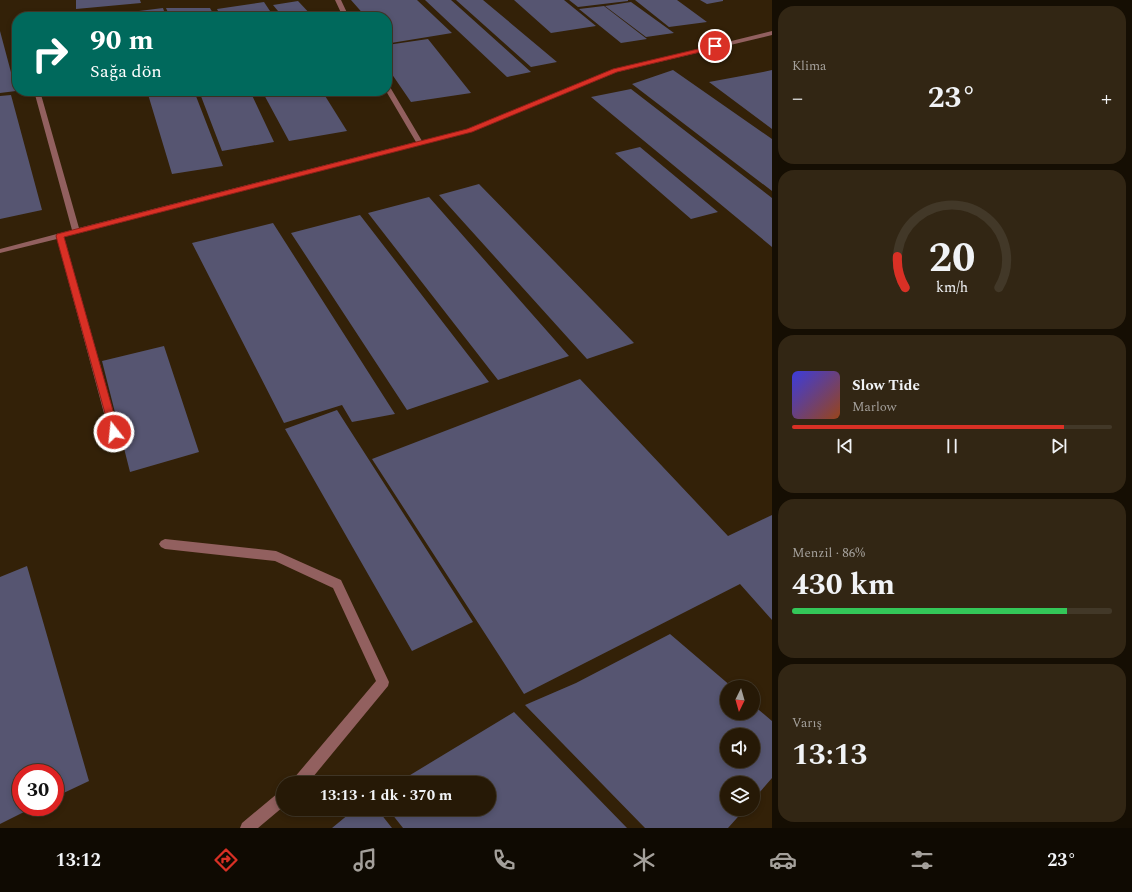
<!DOCTYPE html>
<html lang="tr">
<meta charset="utf-8">
<style>
body{margin:0;font-family:Spectral,serif;background:#322614;color:#f1f3f6;height:100vh;display:flex;flex-direction:column;font-size:15px;white-space:nowrap}
*{box-sizing:border-box;margin:0}
p{font-size:13px;color:#a4a09b}
.icon{flex:none;width:22px;height:22px;fill:none;stroke:currentColor;stroke-width:2;stroke-linecap:round;stroke-linejoin:round}
.map{position:relative;flex:1;overflow:hidden}
.side{display:flex;flex-direction:column;gap:6px;padding:6px;background:#150e03;width:360px}
.side>*{flex:none}
.guide{position:absolute;left:12px;top:12px;width:380px;height:84px;border-radius:16px;box-shadow:0 2px 6px #0003,0 0 0 1px #423828;background:#00695c;color:#fff;overflow:hidden}
.needle{width:26px;rotate:185deg}
.controls{position:absolute;left:720px;top:680px;display:grid;gap:8px}
.controls a{display:grid;place-items:center;width:40px;height:40px;border-radius:50%;background:#261906;box-shadow:0 2px 6px #0003,0 0 0 1px #423828;font-size:20px}
.speed{position:absolute;left:12px;top:764px;display:flex;gap:8px;font-size:20px;font-weight:700;text-align:center}
.speed>*{display:grid;place-content:center;width:52px;height:52px;border-radius:50%;background:#261906;box-shadow:0 2px 6px #0003,0 0 0 1px #423828;line-height:1}
.speed .limit{border:6px solid #d22;background:#fff;color:#111}
.pin{position:absolute;display:grid;place-items:center;width:34px;height:34px;color:#fff;margin:-17px;border:2px solid #fff;border-radius:50%;box-shadow:0 1px 4px #0007}
.me{position:absolute;width:44px;margin:-22px;rotate:344deg;stroke-linejoin:round;filter:drop-shadow(0 0 3px #0008)}
.turn{display:flex;align-items:center;gap:14px;height:84px;padding:0 12px;font-size:18px}
.turn .icon{width:52px;height:52px;stroke-width:2.5}
.turn b{display:block;font-size:28px;line-height:34px}
.big{font-size:30px;font-weight:700;line-height:1.1}
.side .card{flex:1;display:flex;flex-direction:column;justify-content:center;gap:6px;min-width:0;padding:0 14px;border-radius:16px;background:#322614}
.side .dial{align-items:center;gap:0}
.dial svg{height:104px;overflow:visible;fill:none;stroke:#423828;stroke-width:7;stroke-linecap:round;text-anchor:middle}
.dial text{fill:#f1f3f6;stroke:none}
.song{display:flex;align-items:center;gap:12px}
.cover{width:48px;height:48px;border-radius:6px;background:linear-gradient(135deg,hsl(240 70% 55%),hsl(20 70% 35%))}
.played{height:4px;border-radius:2px;background:linear-gradient(90deg,#d93025 85%,#423828 85%)}
.keys{display:flex;justify-content:space-around;direction:ltr}
.heat{display:flex;justify-content:space-between;align-items:center;font-size:22px;direction:ltr}
.charge{height:6px;border-radius:3px;background:linear-gradient(90deg,#34c759 86%,#423828 0)}
.trip{position:absolute;left:276px;top:776px;width:220px;height:40px;border-radius:20px;background:#261906;box-shadow:0 2px 6px #0003,0 0 0 1px #423828;font-weight:700;line-height:40px;text-align:center}
.dock{display:flex;height:64px;justify-content:space-around;align-items:center;background:#0f0a02;color:#a4a09b}
.dock .icon{width:28px;height:28px}
.dock .current{color:#d93025}
.dock b{font-size:18px;color:#f1f3f6}
main{display:flex;flex:1;min-height:0}
.map>svg:first-child{display:block}
.building{fill:#565571;fill-rule:evenodd}
.lines{fill:none;stroke-linecap:round;stroke-linejoin:round}
.minor{fill:#92605f;fill-rule:evenodd}
.route{fill:#d93025;stroke:#8d1f18}
</style>
<main>
<div class="map">
<svg width="772" height="828" viewBox="0 0 772 828">
<rect width="100%" height="100%" fill="#332108"/>
<path class="building" d="M76 0H140L141 3 76 9Z
M351 0H417L452 33 391 43 387 39V17H366Z
M425 0H451L531 72 507 77Z
M456 0H483L557 62 531 67Z
M514 0H564L596 26 551 33Z
M569 0H628V1L578 7Z
M635 0H677L707 22 669 27Z
M700 0H723V1L707 4Z
M298 1 313 17H283L273 5Z
M264 2 274 17H221L217 9Z
M631 2 674 33 646 37 605 6Z
M604 6 647 39 621 43 579 9Z
M163 8 166 17H125L123 13Z
M166 8H210L215 17H170Z
M108 13 109 17H83V16Z
M0 31 16 91 0 93Z
M428 39 471 93 411 102 387 67V45Z
M673 70 772 139V191L632 84Z
M772 70V129L709 82 763 72Z
M631 89 772 198V247L591 97Z
M147 91H194L223 166 172 174Z
M199 91H250L274 142 222 151Z
M262 91H322L347 131 289 141Z
M11 95 42 210 0 219V96Z
M640 147 718 212 691 219 615 153Z
M479 184 634 343 587 359 439 195Z
M429 197 569 356 498 380 368 213Z
M360 215 489 382 407 410 291 233Z
M273 223 395 414 352 422 342 405 284 423 192 243Z
M164 346 199 452 130 472 102 361Z
M580 379 728 536 772 515V620L740 584 524 694 372 459Z
M337 410 473 622 412 651 285 429Z
M27 566 89 781 55 797V773H21V807H34L0 824V577Z
M670 634 732 687H727V713H753V705L772 721V778L753 800V783H727V809H745L728 828H645L525 705 576 683ZM727 735H753V761H727Z
M514 712 627 828H403L388 809H489V783H397Z
M355 809H377L392 828H332Z"/>
<g class="lines">
<path class="minor" d="M335 0H341L349 17H343Z
M772 31V35L617 72 471 132 64 237 119 432 118 435H110L109 432 57 239 0 253V249L72 230 34 91H40L79 228 416 142 386 91 387 85 390 87 422 141 467 130 613 70Z
M165 539 276 551 341 580 389 682 388 686 308 783H292L294 778 376 681 333 588 275 561 165 549 161 547 159 544 161 541Z
M283 791V807L258 828H240L242 823 278 793Z"/>
</g>
<path class="route" d="M715 45H717V48L617 72 472 132 64 237 119 432 114 436 111 435 56 236 57 234 467 129 613 69Z"/>
</svg>
<div class="controls">
<a><svg class="needle" viewBox="-14 -14 28 28"><path d="M0-13l5 13h-10z" fill="#e53935"/><path d="M0 13l5-13h-10z" fill="#a4a09b"/></svg></a>
<a><svg class="icon" aria-label="sound" viewBox="0 0 24 24"><path d="M4 9h4l5-4v14l-5-4H4zM17 9q2 3 0 6"/></svg></a>
<a><svg class="icon" aria-label="layers" viewBox="0 0 24 24"><path d="M12 4l9 5-9 5-9-5zM3 14l9 5 9-5"/></svg></a>
</div>
<div class="speed"><div class="limit">30</div></div>
<div class="pin" style="left:715px;top:46px;background:#d93025"><svg class="icon" aria-label="arrive" viewBox="0 0 24 24"><path d="M6 21V4h12l-3 4 3 4H6"/></svg></div>
<svg class="me" style="left:114px;top:432px" viewBox="-20 -20 40 40"><circle r="17" fill="#d93025" stroke="#fff" stroke-width="3"/><path d="M0-11L8 9 0 5-8 9z" fill="#fff"/></svg>
<div class="trip">13:13 · 1 dk · 370 m</div>
<div class="guide">
<div class="turn"><svg class="icon" aria-label="right" viewBox="0 0 24 24"><path d="M7 20v-9h11M14 6l5 5-5 5"/></svg><div><b>90 m</b>Sağa dön</div></div>
</div>
</div>
<section class="side">
<div class="card"><p>Klima</p>
<div class="heat"><a>−</a><b class="big">23°</b><a>+</a></div>
</div>
<div class="card dial"><svg viewBox="0 0 100 80">
<path d="M14 69A42 42 0 1 1 86 69"/>
<path d="M14 69A42 42 0 0 1 8 45" stroke="#d93025"/>
<text x="50" y="56" font-size="32" font-weight="700">20</text>
<text x="50" y="72" font-size="11">km/h</text>
</svg></div>
<div class="card">
<div class="song"><i class="cover"></i><div><b>Slow Tide</b><p>Marlow</p></div></div>
<div class="played"></div>
<div class="keys"><svg class="icon" aria-label="previous" viewBox="0 0 24 24"><path d="M18 5L8 12l10 7zM5 5v14"/></svg><svg class="icon" aria-label="pause" viewBox="0 0 24 24"><path d="M8 5v14M16 5v14"/></svg><svg class="icon" aria-label="next" viewBox="0 0 24 24"><path d="M6 5l10 7-10 7zM19 5v14"/></svg></div>
</div>
<div class="card"><p>Menzil · 86%</p><b class="big">430 km</b><div class="charge"></div></div>
<div class="card"><p>Varış</p><b class="big">13:13</b></div>
</section>
</main>
<nav class="dock">
<b>13:12</b>
<svg class="icon current" aria-label="directions" viewBox="0 0 24 24"><path d="M12 3l9 9-9 9-9-9zM9 14v-3h6M13 9l2 2-2 2"/></svg>
<svg class="icon" aria-label="music" viewBox="0 0 24 24"><path d="M9 18V5l10-2v13"/><circle cx="6" cy="18" r="3"/><circle cx="16" cy="16" r="3"/></svg>
<svg class="icon" aria-label="phone" viewBox="0 0 24 24"><path d="M5 4h4l2 5-3 2q2 4 5 5l2-3 5 2v4C11 20 4 13 5 4z"/></svg>
<svg class="icon" aria-label="climate" viewBox="0 0 24 24"><path d="M12 3v18M4 7l16 10M4 17L20 7"/></svg>
<svg class="icon" aria-label="car" viewBox="0 0 24 24"><path d="M5 17H2v-5l4-1 3-4h7l3 4 3 1v5h-3M9 17h6M6 11h13"/><circle cx="7" cy="17" r="2"/><circle cx="17" cy="17" r="2"/></svg>
<svg class="icon" aria-label="filters" viewBox="0 0 24 24"><path d="M4 7h16M4 17h16"/><circle cx="9" cy="7" r="2"/><circle cx="15" cy="17" r="2"/></svg>
<b>23°</b>
</nav>
